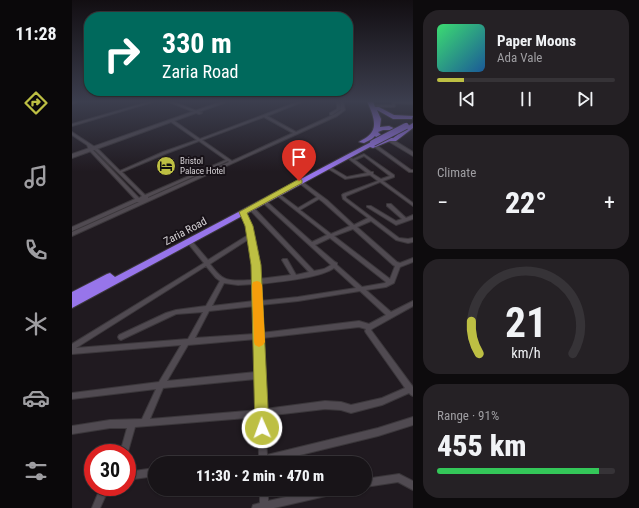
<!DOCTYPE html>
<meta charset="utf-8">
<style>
body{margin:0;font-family:"Roboto Condensed",sans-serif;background:#252125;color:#f1f3f6;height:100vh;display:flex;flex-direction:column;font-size:15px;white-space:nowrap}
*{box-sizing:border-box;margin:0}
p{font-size:13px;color:#9f9ea2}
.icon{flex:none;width:22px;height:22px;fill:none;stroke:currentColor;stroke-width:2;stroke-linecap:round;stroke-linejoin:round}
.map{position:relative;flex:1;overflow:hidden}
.details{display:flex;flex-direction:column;gap:10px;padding:10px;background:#0d0b0d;width:226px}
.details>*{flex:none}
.banner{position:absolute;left:12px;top:12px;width:269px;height:84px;border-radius:16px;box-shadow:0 1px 3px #0004,0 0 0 1px #363337;background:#00695c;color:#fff;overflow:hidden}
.speed{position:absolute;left:12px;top:444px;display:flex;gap:8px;font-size:20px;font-weight:700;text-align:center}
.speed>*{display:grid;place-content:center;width:52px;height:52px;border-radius:50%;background:#181418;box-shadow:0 1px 3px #0004,0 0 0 1px #363337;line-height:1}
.speed .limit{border:6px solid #d22;background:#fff;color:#111}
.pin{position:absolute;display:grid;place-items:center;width:34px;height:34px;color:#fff;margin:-41px -17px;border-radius:50% 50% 50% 0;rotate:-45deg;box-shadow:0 0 4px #0007}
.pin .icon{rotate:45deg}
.me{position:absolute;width:44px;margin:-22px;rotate:358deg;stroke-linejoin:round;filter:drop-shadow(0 0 3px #0008)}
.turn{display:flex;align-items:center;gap:14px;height:84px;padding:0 12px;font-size:18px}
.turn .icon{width:52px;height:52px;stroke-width:2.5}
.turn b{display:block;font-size:28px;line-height:34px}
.big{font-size:30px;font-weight:800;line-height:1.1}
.details .widget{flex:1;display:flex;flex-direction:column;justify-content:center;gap:6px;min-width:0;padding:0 14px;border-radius:16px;background:#252125}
.details .dial{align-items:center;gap:0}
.dial svg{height:104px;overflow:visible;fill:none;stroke:#363337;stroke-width:7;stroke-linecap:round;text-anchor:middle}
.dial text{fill:#f1f3f6;stroke:none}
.song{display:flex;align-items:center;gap:12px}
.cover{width:48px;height:48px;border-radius:6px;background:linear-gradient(135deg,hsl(140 70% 55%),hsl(210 70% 35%))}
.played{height:4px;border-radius:2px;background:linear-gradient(90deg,#bdbf43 15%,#363337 15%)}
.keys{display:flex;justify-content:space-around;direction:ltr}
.heat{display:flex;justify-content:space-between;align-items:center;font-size:22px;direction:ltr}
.charge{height:6px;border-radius:3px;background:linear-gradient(90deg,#34c759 91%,#363337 0)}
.trip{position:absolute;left:76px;top:456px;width:224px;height:40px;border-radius:20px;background:#181418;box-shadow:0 1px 3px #0004,0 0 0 1px #363337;font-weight:800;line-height:40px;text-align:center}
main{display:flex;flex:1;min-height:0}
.tabs{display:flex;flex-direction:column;width:72px;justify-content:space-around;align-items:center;background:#0a080a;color:#9f9ea2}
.tabs .icon{width:28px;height:28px}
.tabs .current{color:#bdbf43}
.tabs b{font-size:18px;color:#f1f3f6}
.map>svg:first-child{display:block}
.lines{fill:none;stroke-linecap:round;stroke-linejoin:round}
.street-casing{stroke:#3b373b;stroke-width:2}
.secondary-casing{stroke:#3b373b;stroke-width:2}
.highway-casing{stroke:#3b373b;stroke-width:2}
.street{fill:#504a51;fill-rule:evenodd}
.secondary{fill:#504a51;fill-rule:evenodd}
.highway{fill:#9775ea;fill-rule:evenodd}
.highway-bridge-casing{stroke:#3b373b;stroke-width:8;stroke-linecap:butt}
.highway-bridge{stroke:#9775ea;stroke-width:6}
.route{fill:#bdbf43;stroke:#7b7c2c}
.slow{fill:#f59e0b}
.labels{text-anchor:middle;stroke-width:4;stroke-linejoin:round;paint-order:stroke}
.far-poi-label{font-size:9px;fill:#d8d4d8;stroke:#171117;text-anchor:start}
.street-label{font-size:11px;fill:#d8d4d8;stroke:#171117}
</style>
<main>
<nav class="tabs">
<b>11:28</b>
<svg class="icon current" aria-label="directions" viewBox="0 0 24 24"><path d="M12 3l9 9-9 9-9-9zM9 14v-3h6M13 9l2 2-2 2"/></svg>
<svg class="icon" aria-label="music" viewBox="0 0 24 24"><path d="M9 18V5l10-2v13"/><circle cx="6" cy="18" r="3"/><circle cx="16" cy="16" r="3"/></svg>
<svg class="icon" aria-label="phone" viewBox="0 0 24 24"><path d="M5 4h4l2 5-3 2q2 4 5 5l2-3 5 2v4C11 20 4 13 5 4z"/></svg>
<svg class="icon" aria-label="climate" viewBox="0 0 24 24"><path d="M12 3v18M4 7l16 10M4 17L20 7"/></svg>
<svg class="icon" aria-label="car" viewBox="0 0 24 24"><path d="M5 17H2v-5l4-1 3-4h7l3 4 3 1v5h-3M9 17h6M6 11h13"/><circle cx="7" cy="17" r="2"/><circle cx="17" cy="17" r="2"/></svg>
<svg class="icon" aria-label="filters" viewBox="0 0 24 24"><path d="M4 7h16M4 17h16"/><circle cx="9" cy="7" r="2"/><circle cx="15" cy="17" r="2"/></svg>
</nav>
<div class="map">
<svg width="341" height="508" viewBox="0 0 341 508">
<rect width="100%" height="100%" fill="#201a20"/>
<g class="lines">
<g class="street-casing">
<path id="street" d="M3 101H8L0 104V102Z
M80 101H84L0 126V124Z
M95 101H99L130 113 127 114Z
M228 101H232L195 116 224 132 263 114 269 110V101H271L273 110 265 116 0 236V232L67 202H65L0 231V227L63 199 17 150 15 145 0 135V132L26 149 48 171 91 152 125 140 99 122V120H101L128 139ZM192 117 221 133 160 161 130 140ZM127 141 154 160 73 195 50 172 93 154ZM19 148 24 151 70 196 67 198ZM156 161 157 162 76 198V197Z
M265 101H267L269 109 260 115H258V113L265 109Z
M320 101 341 102V104L323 103V106L322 107H303L302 106 303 105H320Z
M301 144H303L339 170H341V172H337L301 146Z
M292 154 322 175V177L311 181 341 203V206L308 182 274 196V198L327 238 336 239 341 238V242L336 243 324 240 299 221 285 227 325 262 328 263 341 258V262L328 267 322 283 314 287 294 290 319 312 341 301V306L300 329 299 330 341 387V396L339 395 337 393 310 405 279 413 269 410 253 409 193 416 195 455 306 428 341 417V425L306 436 195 463H155L156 460 159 459 187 456 186 417 63 427 55 455V453H48L55 428H38L0 434V426L38 420 70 419 84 389 0 399V393L87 382 109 345 0 354V344L132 263 115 242V240H119L136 260 176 235 175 226 169 212V211H173C183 231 186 257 187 279L219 275 210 260 211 259H215L224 275 237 272 177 209V207H181L242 271 252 269 259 265 189 201V200H193L240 242 255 235 203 194 205 193H206L226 208 245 197 226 182V180H228L255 200 282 225 296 218 271 199 270 195 271 194 306 181 298 175 273 179 255 168 256 167H258L275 177 295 173 277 159 279 158 281 159ZM292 156 318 176 309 179 301 174V172H299L283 160ZM247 199 251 202 278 226 259 234 228 210ZM281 229 321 265 323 266 318 279 262 236ZM258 238 314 282 313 283 290 287 265 265V263L263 262 243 245ZM177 239 181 265 182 280C174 280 159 282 152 278 146 275 142 269 138 264ZM134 266 144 278 148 281 134 306 104 310 94 313 47 335 46 337 47 339 49 340 51 339 104 314 131 312 116 339 4 348ZM262 268 284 288 226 297 188 301 187 284C205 282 249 278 262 268ZM152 283 166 285 182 284V301L140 306ZM288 291 314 315 297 324 287 321 189 333 188 305 226 301ZM183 306V334L123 338 137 311ZM287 327 294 329 293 331 294 333 333 388 310 398 279 405 269 402 253 401 193 409 190 338ZM184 339V372L95 381 116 345ZM185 379 186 410 78 419 91 388Z
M315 204H319L334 218 341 215V219L324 225 295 207V206H299L324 221 330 219 315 206Z
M83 468V476L55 480V472Z
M327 474 341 481V490L326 482 293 487V479Z
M31 487H41L40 490 33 497 28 508H20L27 491Z
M188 489H196V501L249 489H271L270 492 267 493 202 508H180L181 505 188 503Z"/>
</g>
<g class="secondary-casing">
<path id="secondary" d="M151 101H157L0 158V154Z
M316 139H320L341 152V156L316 141Z"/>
</g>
<g class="highway-casing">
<path id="highway" d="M295 101H301L303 107H307L322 115 341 116 340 119H321L305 110 309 119 308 127 317 126 328 131 341 123V128L324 141H318L301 148 298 147 0 308V292L35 274 38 273 43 277 299 142 304 143 310 140 306 139 303 136 300 139 292 143 287 142C289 140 293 139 295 137 308 128 300 113 295 101ZM311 130H318L325 135 321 138 310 136 306 132Z"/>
</g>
<use href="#street" class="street"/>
<use href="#secondary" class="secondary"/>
<use href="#highway" class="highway"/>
<g class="highway-bridge-casing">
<path id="highway-bridge" d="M301 143 334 126"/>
</g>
<use href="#highway-bridge" class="highway-bridge"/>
</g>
<linearGradient id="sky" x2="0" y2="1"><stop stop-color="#120e12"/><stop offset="0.59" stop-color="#3c3e4e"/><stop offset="1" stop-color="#3c3e4e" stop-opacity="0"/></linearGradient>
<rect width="341" height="172" fill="url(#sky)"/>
<path class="route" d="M227 179 230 180V183L175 213 181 226 189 265 197 428 195 433 190 435 185 433 183 428 179 265 173 226 167 212Z"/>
<path class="slow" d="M185 281 188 282 190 285 193 342 191 345 187 347 183 345 182 342 180 285 181 282Z"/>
<defs>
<g id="hotel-disc" transform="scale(1)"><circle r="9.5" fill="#bdbf43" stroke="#171117"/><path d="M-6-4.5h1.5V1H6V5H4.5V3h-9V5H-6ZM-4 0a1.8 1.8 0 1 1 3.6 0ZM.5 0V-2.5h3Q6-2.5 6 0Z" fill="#111"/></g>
</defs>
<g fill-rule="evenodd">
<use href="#hotel-disc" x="94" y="166"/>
</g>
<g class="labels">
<g class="far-poi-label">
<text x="108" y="164">Bristol<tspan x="108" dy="10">Palace Hotel</tspan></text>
</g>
<g class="street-label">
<text transform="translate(113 231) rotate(-28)" y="4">Zaria Road</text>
</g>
</g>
</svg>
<div class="speed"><div class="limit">30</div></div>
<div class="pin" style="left:227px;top:181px;background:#d93025"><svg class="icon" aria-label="arrive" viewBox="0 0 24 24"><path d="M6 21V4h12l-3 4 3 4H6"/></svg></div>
<svg class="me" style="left:190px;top:428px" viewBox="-20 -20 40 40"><circle r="17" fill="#bdbf43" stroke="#fff" stroke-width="3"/><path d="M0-11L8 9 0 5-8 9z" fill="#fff"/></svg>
<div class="trip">11:30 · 2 min · 470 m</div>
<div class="banner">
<div class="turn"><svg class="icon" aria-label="right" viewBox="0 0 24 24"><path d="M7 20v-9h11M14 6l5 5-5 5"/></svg><div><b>330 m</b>Zaria Road</div></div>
</div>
</div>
<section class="details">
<div class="widget">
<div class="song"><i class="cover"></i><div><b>Paper Moons</b><p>Ada Vale</p></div></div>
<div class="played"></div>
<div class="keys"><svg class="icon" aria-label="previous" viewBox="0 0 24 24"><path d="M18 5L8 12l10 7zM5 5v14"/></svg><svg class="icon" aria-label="pause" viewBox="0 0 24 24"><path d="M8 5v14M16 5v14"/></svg><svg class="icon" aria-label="next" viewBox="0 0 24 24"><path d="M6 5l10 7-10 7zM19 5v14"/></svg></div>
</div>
<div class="widget"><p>Climate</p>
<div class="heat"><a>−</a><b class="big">22°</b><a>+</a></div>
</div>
<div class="widget dial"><svg viewBox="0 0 100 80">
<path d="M14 69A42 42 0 1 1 86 69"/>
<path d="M14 69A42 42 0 0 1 8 44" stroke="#bdbf43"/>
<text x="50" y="56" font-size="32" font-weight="700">21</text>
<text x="50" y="72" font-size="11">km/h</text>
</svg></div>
<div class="widget"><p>Range · 91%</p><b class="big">455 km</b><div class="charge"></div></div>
</section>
</main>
